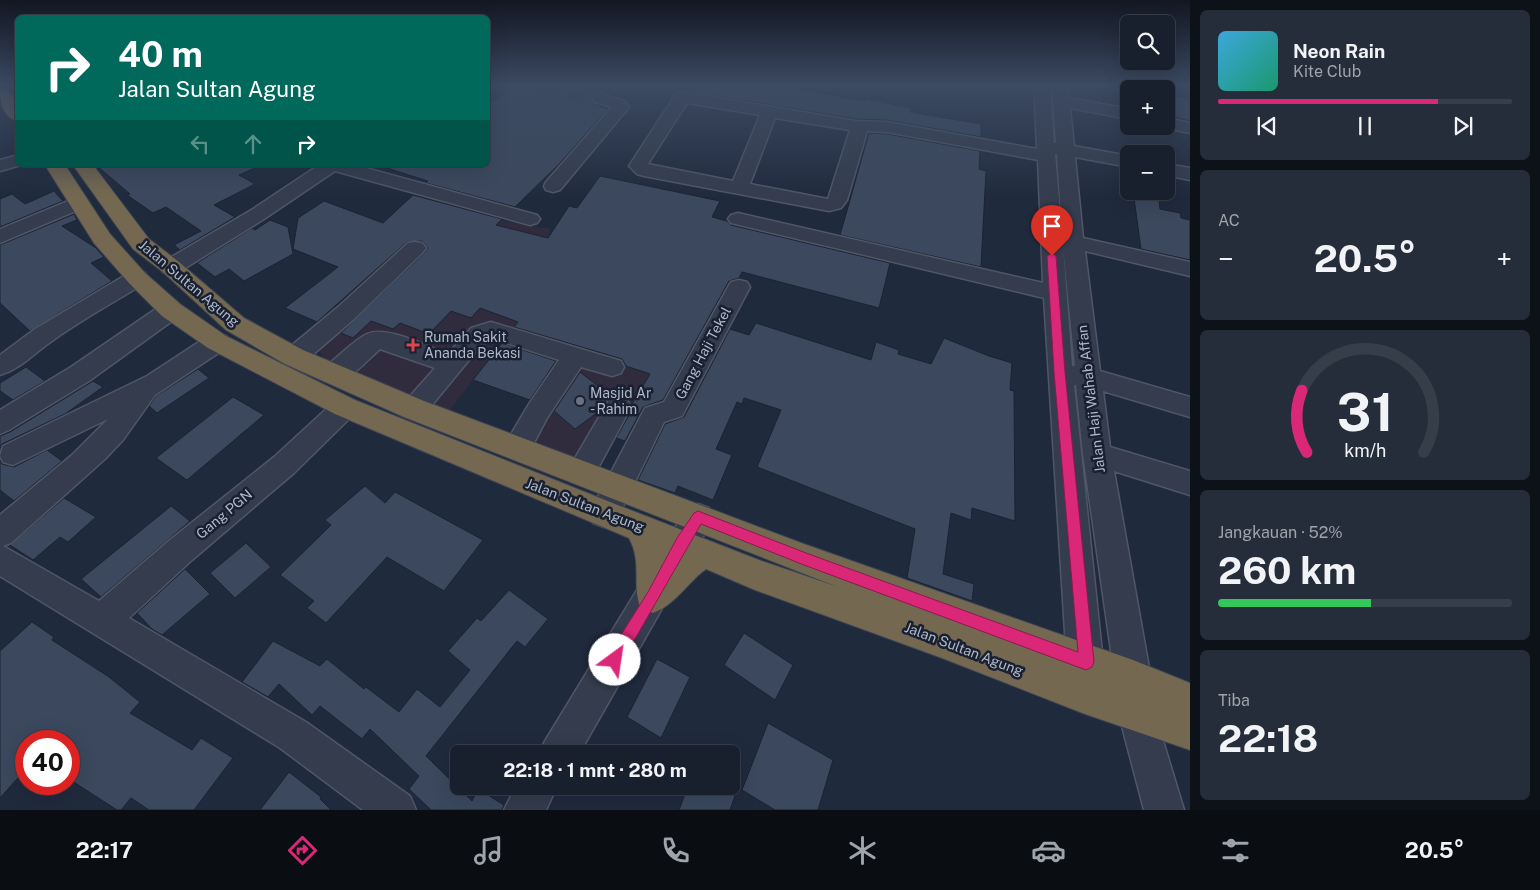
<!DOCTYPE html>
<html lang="id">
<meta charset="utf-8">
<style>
body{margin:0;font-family:"Public Sans",sans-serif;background:#252d3a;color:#f1f3f6;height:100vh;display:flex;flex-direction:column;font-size:19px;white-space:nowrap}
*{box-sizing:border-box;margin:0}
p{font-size:16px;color:#9fa3aa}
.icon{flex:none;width:28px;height:28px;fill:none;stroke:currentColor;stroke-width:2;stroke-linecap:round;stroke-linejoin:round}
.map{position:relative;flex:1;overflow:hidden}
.sheet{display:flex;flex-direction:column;gap:10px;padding:10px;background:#0d1219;width:350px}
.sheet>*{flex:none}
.guide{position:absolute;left:15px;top:15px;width:475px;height:152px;border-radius:8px;box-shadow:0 5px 20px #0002,0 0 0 1px #363e4a;background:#00695c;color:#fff;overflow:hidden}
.controls{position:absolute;left:1120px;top:15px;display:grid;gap:10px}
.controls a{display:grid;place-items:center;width:55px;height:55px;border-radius:8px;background:#18202e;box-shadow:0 5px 20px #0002,0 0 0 1px #363e4a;font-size:25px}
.speed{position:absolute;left:15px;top:730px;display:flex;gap:10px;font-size:25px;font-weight:700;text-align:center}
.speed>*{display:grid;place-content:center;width:65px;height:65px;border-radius:50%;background:#18202e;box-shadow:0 5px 20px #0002,0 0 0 1px #363e4a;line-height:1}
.speed .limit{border:8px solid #d22;background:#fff;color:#111}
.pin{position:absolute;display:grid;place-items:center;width:42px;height:42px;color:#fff;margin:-51px -21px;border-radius:50% 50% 50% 0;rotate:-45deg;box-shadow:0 0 5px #0007}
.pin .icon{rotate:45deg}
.me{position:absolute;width:55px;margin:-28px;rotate:31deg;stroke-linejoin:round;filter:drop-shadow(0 0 4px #0008)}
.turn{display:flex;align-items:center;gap:18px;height:105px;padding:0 20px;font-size:22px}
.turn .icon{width:65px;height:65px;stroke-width:2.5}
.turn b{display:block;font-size:35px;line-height:42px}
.lanes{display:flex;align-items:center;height:48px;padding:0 20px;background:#0003;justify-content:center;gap:25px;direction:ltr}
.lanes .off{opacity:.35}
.big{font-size:38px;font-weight:700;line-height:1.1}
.sheet .tile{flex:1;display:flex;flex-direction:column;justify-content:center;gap:8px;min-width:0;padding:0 18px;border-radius:8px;background:#252d3a}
.sheet .dial{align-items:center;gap:0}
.dial svg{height:130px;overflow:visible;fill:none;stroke:#363e4a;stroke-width:7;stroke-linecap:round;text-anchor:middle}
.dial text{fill:#f1f3f6;stroke:none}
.song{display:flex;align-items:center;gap:15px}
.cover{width:60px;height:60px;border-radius:8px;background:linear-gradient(135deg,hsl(200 70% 55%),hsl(160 70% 35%))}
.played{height:5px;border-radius:2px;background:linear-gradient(90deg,#db2777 75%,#363e4a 75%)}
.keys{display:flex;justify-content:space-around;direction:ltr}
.heat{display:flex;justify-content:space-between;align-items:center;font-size:28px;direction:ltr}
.charge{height:8px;border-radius:4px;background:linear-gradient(90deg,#34c759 52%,#363e4a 0)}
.trip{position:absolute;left:450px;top:745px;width:290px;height:50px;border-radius:8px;background:#18202e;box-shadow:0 5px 20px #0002,0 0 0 1px #363e4a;font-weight:700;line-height:50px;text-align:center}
.menu{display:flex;height:80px;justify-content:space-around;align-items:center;background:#0a0d12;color:#9fa3aa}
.menu .icon{width:35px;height:35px}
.menu .selected{color:#db2777}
.menu b{font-size:22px;color:#f1f3f6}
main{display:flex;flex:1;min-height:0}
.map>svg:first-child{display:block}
.medical{fill:#302c3d}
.building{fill:#3b485d;stroke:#1b2333}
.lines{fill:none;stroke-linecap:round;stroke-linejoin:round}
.minor-tunnel{stroke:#353f52;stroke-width:18;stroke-dasharray:18 9;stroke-linecap:butt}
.minor-casing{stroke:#4f5767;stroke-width:3}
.highway-casing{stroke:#3c4454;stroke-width:2}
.minor{fill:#343c4d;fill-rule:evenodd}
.highway{fill:#746850;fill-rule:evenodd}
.route{fill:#db2777;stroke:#8e194d}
.health-dot{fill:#e0444e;stroke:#192131;stroke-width:2}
.worship-dot{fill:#6b7280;stroke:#192131;stroke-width:2}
.labels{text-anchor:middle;stroke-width:5;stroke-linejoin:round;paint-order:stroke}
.street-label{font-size:14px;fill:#afb7c9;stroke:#192131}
.poi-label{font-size:14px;fill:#afb7c9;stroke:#192131;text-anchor:start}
</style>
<main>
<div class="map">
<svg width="1190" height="810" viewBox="0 0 1190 810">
<rect width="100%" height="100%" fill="#202a3d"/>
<path class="medical" d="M457 213 550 229 549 241 672 339 623 419 581 473 517 448 575 357 508 335 442 420 334 374 319 350 420 256Z"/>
<path class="building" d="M514 85 531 90 536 85H571L601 92 593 95 591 100 596 104 595 105 608 109 560 163 515 207 426 183 428 181 390 169 391 165H488V105Z
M691 85H776L865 101 866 99 912 108 910 112 981 124V137L887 120 856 119 691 92Z
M1166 94 1190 99V121L1166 114Z
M869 133 887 134 980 151 979 169 986 171 981 267 840 235Z
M96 165H262L239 175 255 184 214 205 235 217 180 250 174 245 201 231 166 207 153 213 127 195 130 194Z
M600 176 720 201 712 217 727 221 731 225 890 263 879 308 742 272 739 278 729 281 663 400 643 407 625 441 616 438 633 408 632 404 650 374 626 366 622 359 514 327 518 322 480 308 471 318 451 311 429 334 400 323 393 329 371 321 353 338 341 333 423 254 428 248 422 241 407 242 317 322 285 308 338 267 293 249 298 218 324 201 383 223 413 195 502 219 496 225 548 238 569 206 577 208Z
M54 191 63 201 0 227V199L12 194 25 204Z
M1133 191H1158L1160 209 1180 213 1181 218 1190 220V260L1141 249Z
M74 214 77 220 62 226 96 248 104 257 91 263 112 281 30 331 0 303V245Z
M270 220 288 227 293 254 244 281 229 269 215 277 197 263 252 228 255 230Z
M756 323 871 360 876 342 899 350 898 354 931 364 944 338 989 356 1012 363 1010 390 1014 391 1015 521 972 508 971 520 951 513 943 574 974 584 972 601 907 578 915 529 757 467 781 410 744 398 742 404 737 402 716 449 732 455 713 500 678 486 675 493 638 480 665 424 684 417 730 329 749 335Z
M502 343 556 361 530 400 473 380Z
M26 367 45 381 13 400 0 391V383Z
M198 369 209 378 157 413 149 406 156 396Z
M580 372 612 397 607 399 601 410 575 429 554 411Z
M93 381 103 387 65 414 2 444 0 449V436L10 432Z
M233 397 264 415 187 480 156 458Z
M47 450 62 461 14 501 0 490V460L2 464 14 467Z
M365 486 385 503 395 492 483 540 444 591 387 557 326 623 307 608 314 601 280 575 331 525 325 520Z
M64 498 96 517 68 542 60 537 33 560 10 545Z
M171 506 190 521 101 597 81 579Z
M246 543 271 567 235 598 210 573Z
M185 569 210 594 162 635 152 629 137 613Z
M509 590 548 619 525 647 517 641 426 756 472 801 478 789 504 805 502 810H431L409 789 419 776 370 729 362 739 320 706 312 715 279 684 268 697 242 682 273 641 320 666 327 659 364 689 366 687 399 712 417 689 440 707 470 670 448 651 477 618 481 621Z
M32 622 54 637 52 640 109 677 140 702 130 713 192 750 201 738 233 758 194 810H149L131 798 121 810H117L72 781 76 776 69 769V741H26V769L0 798V651Z
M744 633 793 665 775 700 724 665Z
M657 659 690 677 661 738 627 717Z
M768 723 833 760 818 810H775L742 790Z
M289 772 321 797 320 799 331 810H260Z
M688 786H718L735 796 730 810H679Z"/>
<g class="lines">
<path class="minor-tunnel" d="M541 85 601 99"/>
<g class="minor-casing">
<path id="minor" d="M1034 85H1050L1054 143H1056L1052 85H1068L1069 98 1129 109V119L1070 108 1074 146 1129 156V167L1075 157 1083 238 1190 262V276L1085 251 1100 371 1190 397V417L1103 391 1110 447 1190 471V495L1114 471 1151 679 1154 711 1184 810H1144L1118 711 1115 679 1083 454 1076 385H1074L1103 662 1104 680 1099 693 1086 698 1073 693 1068 680 1044 298 731 223 728 219 731 215 738 213 1043 283 1038 160 887 132 867 131 847 200 841 208 829 211 644 176 637 174 629 166 676 94 682 92 856 121 887 122 1037 149ZM687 103 760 115 733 181 648 164ZM775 118 850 130 828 199 750 184ZM1055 154H1057L1062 234ZM1063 246 1075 366H1072Z
M1114 85H1139L1141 88 1129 89V92L1116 88Z
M601 94 624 101 629 107 560 190 553 192 546 190 544 186 546 182 612 107 595 102 593 99 595 96Z
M1166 118 1190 123V133L1160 127 1166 126Z
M18 155V165H21L0 171V160Z
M1166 164 1190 168V180L1166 175Z
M319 165H355L537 215 540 219 537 223 530 225 335 171 267 217 179 272 171 274 163 272 160 267 163 262 253 209Z
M78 197 85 199 88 203 85 207 0 243V229Z
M415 242 422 243 426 248 422 253 354 319 303 363 294 366 285 363 282 357 285 351 338 307 408 243Z
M137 271 145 273 148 278 145 283C114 302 81 320 52 341 34 353 21 369 0 375V355L35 329 129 273Z
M739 280 747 282 750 287 682 416 664 422 615 523 604 527 593 523 589 514 645 408 664 402 728 287 731 282Z
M171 302 179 304 183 310 179 316 89 381 9 430 0 434V410L71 367 163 304Z
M491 322 621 361 624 367 621 373 612 376 581 367 547 418 527 456 517 459 507 456 503 448 529 404 559 360 491 338 478 349 423 416 414 419 405 416 401 409 405 402 435 368 380 349C365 362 346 387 325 381L321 374 325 367C337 358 354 340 367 334 386 325 429 347 448 354L471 328Z
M217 333 226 336 229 342 226 348 155 395 123 440 105 459 11 543 3 546 99 601 170 540 274 457 336 400 345 397 354 400 358 407 354 414 294 473 192 560 129 618 306 722 410 796 416 810H363L280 748 0 576V515L72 455 108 419 13 465 3 462 0 456 3 446 147 376 208 336Z
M618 397 627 400 631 407 591 481 581 485 571 481 567 473 571 465 609 400Z
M698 504 709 508 713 517 709 526 579 754H539L545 741 687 508Z
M516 786H557L546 810H504Z"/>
</g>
<g class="highway-casing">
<path id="highway" d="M0 88C16 92 18 107 18 121 2 117 0 101 0 88Z
M45 165H65L110 234 145 273 180 304 226 336 355 400 615 504 759 560 838 587 404 417 285 364 226 330 163 272 133 249 73 165H93L149 239 179 262 244 318 303 350 424 401 804 544 1133 660 1190 683V750L1085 714 942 658 755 590 706 569C687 583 675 605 653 613L641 609C631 585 643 564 629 538L335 414 208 348 162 316 129 283 94 243ZM668 553 673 555 669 558Z"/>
</g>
<use href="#minor" class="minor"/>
<use href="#highway" class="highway"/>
</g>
<linearGradient id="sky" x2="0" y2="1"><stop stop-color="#121722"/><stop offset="0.43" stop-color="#3c4a62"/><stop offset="1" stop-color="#3c4a62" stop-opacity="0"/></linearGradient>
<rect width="1190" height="198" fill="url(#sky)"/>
<path class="route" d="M1052 253 1056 256 1065 372 1094 662 1092 667 1086 670 804 565 701 524 620 665 615 667 609 665 607 660 609 654 648 592 677 538 694 513 698 511 806 553 1078 652 1054 372 1047 256Z"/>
<path class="health-dot" d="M410.5 337.5h5v5h5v5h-5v5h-5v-5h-5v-5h5z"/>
<circle class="worship-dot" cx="580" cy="401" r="5"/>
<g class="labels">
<g class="street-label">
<text transform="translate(189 283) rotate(40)" y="5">Jalan Sultan Agung</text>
<text transform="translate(703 353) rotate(-62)" y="5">Gang Haji Tekel</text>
<text transform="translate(1091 399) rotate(-97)" y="5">Jalan Haji Wahab Affan</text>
<text transform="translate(585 505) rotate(21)" y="5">Jalan Sultan Agung</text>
<text transform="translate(224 514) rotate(-40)" y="5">Gang PGN</text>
<text transform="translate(964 649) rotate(21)" y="5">Jalan Sultan Agung</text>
</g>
<g class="poi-label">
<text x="424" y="342">Rumah Sakit<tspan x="424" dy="16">Ananda Bekasi</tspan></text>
<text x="590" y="398">Masjid Ar<tspan x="590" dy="16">- Rahim</tspan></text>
</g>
</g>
</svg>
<div class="controls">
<a><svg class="icon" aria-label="search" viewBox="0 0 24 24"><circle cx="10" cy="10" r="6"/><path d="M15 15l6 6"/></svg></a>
<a>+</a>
<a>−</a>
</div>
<div class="speed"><div class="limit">40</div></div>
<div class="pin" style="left:1052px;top:256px;background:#d93025"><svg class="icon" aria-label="arrive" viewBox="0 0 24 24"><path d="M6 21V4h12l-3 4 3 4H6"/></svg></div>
<svg class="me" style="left:615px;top:660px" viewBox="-20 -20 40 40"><circle r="19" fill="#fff"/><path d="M0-13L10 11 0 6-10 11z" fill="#db2777"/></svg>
<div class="trip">22:18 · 1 mnt · 280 m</div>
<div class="guide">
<div class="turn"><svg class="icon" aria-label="right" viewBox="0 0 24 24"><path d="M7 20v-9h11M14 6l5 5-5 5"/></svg><div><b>40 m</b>Jalan Sultan Agung</div></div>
<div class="lanes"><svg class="icon off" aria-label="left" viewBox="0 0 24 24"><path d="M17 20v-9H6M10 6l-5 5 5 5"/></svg><svg class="icon off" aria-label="ahead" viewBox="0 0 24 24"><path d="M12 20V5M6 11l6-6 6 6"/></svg><svg class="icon" aria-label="right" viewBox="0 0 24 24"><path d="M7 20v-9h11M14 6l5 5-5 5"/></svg></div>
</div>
</div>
<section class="sheet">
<div class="tile">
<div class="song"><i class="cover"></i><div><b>Neon Rain</b><p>Kite Club</p></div></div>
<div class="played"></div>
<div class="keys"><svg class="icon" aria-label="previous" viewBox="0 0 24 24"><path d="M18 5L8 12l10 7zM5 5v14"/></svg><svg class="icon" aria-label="pause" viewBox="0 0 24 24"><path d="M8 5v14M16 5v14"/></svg><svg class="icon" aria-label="next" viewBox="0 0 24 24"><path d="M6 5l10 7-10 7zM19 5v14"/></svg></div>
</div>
<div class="tile"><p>AC</p>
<div class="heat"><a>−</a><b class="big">20.5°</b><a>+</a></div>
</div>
<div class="tile dial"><svg viewBox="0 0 100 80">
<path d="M14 69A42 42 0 1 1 86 69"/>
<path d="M14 69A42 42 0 0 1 11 31" stroke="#db2777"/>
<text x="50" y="56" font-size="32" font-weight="700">31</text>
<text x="50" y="72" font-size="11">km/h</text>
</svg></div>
<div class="tile"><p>Jangkauan · 52%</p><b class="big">260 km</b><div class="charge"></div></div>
<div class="tile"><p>Tiba</p><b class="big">22:18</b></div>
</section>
</main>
<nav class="menu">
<b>22:17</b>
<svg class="icon selected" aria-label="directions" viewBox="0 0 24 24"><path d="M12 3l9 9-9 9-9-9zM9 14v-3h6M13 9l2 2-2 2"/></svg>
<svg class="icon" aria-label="music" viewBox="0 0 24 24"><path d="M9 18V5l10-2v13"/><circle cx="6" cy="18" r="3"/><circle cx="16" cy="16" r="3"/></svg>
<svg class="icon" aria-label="phone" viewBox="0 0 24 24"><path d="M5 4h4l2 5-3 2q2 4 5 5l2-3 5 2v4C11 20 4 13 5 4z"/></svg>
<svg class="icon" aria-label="climate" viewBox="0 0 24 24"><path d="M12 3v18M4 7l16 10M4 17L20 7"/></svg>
<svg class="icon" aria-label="car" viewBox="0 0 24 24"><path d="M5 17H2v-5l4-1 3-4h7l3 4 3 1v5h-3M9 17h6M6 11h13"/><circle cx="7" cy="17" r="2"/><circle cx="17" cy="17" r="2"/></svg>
<svg class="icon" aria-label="filters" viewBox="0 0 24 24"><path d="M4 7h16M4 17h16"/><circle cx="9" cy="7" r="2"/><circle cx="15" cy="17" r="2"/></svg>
<b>20.5°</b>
</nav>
